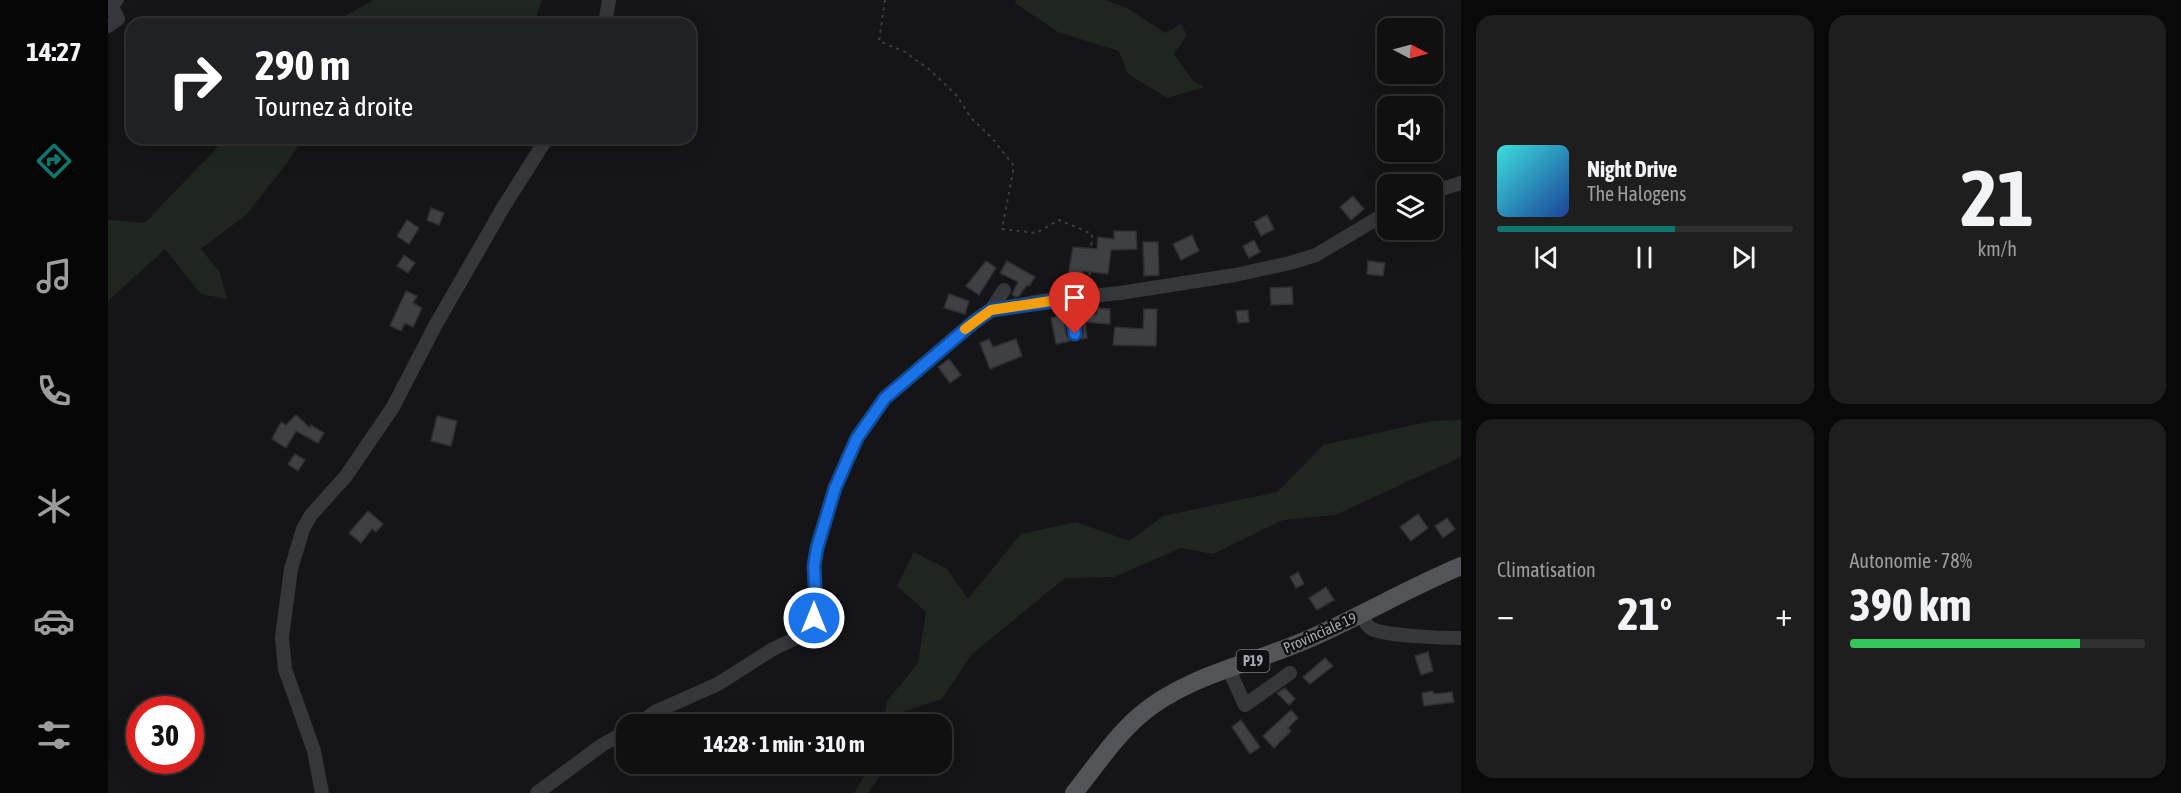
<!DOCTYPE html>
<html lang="fr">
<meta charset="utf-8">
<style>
body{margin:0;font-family:"Asap Condensed",sans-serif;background:#1e1e1f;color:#f1f3f6;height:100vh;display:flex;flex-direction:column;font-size:22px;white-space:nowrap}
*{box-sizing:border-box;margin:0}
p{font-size:20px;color:#9c9d9f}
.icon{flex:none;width:33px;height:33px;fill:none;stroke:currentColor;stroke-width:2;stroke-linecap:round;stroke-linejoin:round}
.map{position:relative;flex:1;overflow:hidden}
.panel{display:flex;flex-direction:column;gap:15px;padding:15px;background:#090909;width:720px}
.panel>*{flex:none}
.guide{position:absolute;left:18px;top:18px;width:570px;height:126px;border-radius:18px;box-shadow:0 6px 24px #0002,0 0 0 2px #303031;background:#202124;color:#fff;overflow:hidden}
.needle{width:39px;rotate:96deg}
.fabs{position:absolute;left:1269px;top:18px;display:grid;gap:12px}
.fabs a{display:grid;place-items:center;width:66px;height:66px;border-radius:12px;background:#101011;box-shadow:0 6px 24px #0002,0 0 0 2px #303031;font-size:30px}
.speed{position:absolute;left:18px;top:696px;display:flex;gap:12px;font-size:30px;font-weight:700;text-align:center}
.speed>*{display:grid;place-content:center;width:78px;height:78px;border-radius:50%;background:#101011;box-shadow:0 6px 24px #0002,0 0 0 2px #303031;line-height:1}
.speed .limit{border:9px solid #d22;background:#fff;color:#111}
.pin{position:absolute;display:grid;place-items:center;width:51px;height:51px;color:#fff;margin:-62px -26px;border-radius:50% 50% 50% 0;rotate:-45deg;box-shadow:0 0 6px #0007}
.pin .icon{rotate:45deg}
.me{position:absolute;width:66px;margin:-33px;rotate:0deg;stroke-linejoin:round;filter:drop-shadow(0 0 4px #0008)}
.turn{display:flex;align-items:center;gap:21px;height:126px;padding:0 30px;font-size:27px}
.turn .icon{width:78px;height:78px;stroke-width:2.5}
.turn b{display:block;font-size:42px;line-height:51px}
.big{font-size:45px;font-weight:700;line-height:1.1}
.panel .widget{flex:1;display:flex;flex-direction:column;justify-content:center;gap:9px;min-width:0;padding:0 21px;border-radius:18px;background:#1e1e1f}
.panel .dial{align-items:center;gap:0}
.dial b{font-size:78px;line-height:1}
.song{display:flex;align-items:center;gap:18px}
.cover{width:72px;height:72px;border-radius:9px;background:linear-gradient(135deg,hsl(180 70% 55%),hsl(220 70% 35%))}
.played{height:6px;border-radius:3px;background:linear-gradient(90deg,#0f766e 60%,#303031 60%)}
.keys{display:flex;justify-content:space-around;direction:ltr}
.heat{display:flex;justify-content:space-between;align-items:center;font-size:33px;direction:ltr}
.charge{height:9px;border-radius:4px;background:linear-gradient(90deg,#34c759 78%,#303031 0)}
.panel .tiles{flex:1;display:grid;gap:15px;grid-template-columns:repeat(2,1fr)}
.trip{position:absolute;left:508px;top:714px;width:336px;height:60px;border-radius:18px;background:#101011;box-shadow:0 6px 24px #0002,0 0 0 2px #303031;font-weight:700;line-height:60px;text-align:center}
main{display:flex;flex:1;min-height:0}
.tabs{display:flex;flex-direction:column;width:108px;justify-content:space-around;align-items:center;background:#060607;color:#9c9d9f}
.tabs .icon{width:42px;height:42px}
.tabs .on{color:#0f766e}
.tabs b{font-size:27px;color:#f1f3f6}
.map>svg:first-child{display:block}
.green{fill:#1f2620}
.building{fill:#3f4044;stroke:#2f2f33;stroke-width:1.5}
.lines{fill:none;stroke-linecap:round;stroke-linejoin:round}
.path{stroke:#3c3e42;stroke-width:2;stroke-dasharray:3 4.5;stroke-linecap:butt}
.minor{stroke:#36373b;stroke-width:14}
.major{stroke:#52545a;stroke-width:18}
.route-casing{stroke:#114b97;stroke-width:15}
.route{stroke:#1a73e8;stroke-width:10}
.slow{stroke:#f59e0b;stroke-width:10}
.labels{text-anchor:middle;stroke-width:5;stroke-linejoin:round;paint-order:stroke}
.shield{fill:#101012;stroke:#7a7c85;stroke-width:1.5}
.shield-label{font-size:14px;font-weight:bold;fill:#a7abb6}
.street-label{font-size:15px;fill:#a7abb6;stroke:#101012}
</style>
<main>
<nav class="tabs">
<b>14:27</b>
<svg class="icon on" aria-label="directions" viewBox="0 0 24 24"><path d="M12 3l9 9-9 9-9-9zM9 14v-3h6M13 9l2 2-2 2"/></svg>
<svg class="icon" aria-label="music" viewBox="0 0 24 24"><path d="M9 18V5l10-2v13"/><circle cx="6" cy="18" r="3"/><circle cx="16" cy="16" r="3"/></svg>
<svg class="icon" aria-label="phone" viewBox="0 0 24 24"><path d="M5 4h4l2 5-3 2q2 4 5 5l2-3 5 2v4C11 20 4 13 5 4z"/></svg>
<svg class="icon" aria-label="climate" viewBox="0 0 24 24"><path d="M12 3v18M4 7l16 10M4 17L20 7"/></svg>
<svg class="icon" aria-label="car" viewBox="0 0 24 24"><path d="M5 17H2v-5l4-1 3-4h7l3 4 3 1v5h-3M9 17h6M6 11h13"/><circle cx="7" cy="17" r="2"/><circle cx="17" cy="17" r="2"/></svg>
<svg class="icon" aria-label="filters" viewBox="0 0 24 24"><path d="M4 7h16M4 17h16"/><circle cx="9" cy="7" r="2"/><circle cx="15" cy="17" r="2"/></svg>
</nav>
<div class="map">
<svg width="1353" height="793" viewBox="0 0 1353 793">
<rect width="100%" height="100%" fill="#151517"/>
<path class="green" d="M265 0H434L426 24H325L321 16 307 24H223Z
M908 0H997L1019 8 1057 33 1073 24 1079 35 1066 54 1085 81 1096 87 1059 98 1020 74 1011 51 950 32 907 3Z
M118 138H195L179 163 138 215 93 249 112 273 119 299 93 294 57 249 0 301V220L37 223Z
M1353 420V457L1227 515 1175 520 1105 554 1073 548 1006 577 957 578 864 654 834 699 795 712 791 724H775L779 701 810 663 818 612 789 586 806 552 839 569 860 599 913 534 968 522 1021 541 1055 516 1169 492 1215 445 1323 421Z
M764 764H780L760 793H746Z"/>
<path class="building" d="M1245 196 1256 209 1243 220 1232 207Z
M323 208 336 213 331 225 319 220Z
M1159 215 1166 229 1153 236 1146 222Z
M299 220 311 228 301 244 289 236Z
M1006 231H1028L1029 249 1003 250 1000 274 975 271 974 288H958L965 247 989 249 990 237 1006 239Z
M1084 235 1091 251 1073 260 1065 244Z
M1146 240 1152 252 1141 258 1135 246Z
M1035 242H1050L1051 275 1036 276Z
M296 255 307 263 300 273 289 266Z
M878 261 888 268 871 295 858 286Z
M899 261 927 277 921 286 919 285 911 296 907 297 904 294 910 282 892 273Z
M1260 261 1277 263 1275 276 1259 274Z
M1184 287 1185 304 1163 305 1162 288Z
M298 291 309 296 305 303 314 308 305 327 297 323 293 331 282 326Z
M841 294 861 301 857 314 836 308Z
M989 308 1002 309V324L977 322 979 338 974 339 976 333 974 316 989 314Z
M1036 309H1049L1048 346 1005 345 1007 327 1035 329Z
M1140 310 1141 322 1130 323 1128 311Z
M956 315 958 335 962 341 948 344 943 318Z
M881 339 885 347 908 339 914 356 882 369 872 343Z
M841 359 853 375 842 383 830 367Z
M188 415 202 428 203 425 216 433 210 443 188 431 178 448 164 439 173 422 178 425Z
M329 416 349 421 343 446 323 441Z
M187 454 197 460 190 471 180 464Z
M260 511 275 524 268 532 264 529 253 543 241 533Z
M1310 514 1320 528 1303 541 1292 527Z
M1339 518 1347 529 1335 538 1327 526Z
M1190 572 1196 584 1188 588 1182 577Z
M1218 587 1226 600 1209 610 1201 598Z
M1320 652 1325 671 1313 675 1307 656Z
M1217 658 1225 666 1202 684 1195 677Z
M1177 688 1187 699 1181 705 1169 693Z
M1325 691 1326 694 1344 692 1346 702 1316 706 1314 693Z
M1183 710 1190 718 1180 728 1183 731 1166 748 1155 736Z
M1133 720 1152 747 1142 754 1124 727Z"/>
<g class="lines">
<path class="path" d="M777 0 771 41 797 52 822 70 849 96 863 118 884 138 906 166 894 229 928 233 951 220 984 234 981 286"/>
<path class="minor" d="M497 24 501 0
M0 26 10 19 3 5 9 0
M1324 192 1353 183
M883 310 896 290
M967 334 964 310 968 298
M1255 614C1256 620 1258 626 1264 629 1280 636 1334 638 1353 638
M1121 670 1137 705 1182 673
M530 724 547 712 610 684 665 649 697 634 706 617 708 604 706 566 709 548 727 488 749 438 777 398 876 314 883 310 933 301 1012 293 1127 275 1182 263 1208 255 1280 212
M214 793 206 751 177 669 174 637 183 569 195 529 203 515 238 476 285 407 327 326 396 206 439 138
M429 793 494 745 519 731"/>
<path class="major" d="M966 793C987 767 1006 738 1031 716 1077 676 1142 664 1196 641 1250 618 1300 588 1353 566"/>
</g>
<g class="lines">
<g class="route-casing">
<path id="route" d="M706 618 708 604 706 566 709 548 727 488 749 438 777 398 866 322 883 310 968 298 964 310 967 334"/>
</g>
<use href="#route" class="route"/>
<path class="slow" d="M857 329 883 310 949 300"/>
</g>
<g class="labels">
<rect class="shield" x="1128.5" y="650" width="33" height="22" rx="4.5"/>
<g class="shield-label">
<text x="1145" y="666">P19</text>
</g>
<g class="street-label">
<text transform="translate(1212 633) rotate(-24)" y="5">Provinciale 19</text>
</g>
</g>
</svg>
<div class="fabs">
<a><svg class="needle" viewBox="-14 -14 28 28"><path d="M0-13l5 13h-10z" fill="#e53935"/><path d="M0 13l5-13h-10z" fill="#9c9d9f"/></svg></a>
<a><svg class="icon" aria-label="sound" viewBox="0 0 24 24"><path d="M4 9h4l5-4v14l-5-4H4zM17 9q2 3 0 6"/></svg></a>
<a><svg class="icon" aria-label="layers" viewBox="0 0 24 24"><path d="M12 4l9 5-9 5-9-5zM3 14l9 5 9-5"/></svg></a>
</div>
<div class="speed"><div class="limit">30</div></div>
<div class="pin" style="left:967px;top:334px;background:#d93025"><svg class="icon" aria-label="arrive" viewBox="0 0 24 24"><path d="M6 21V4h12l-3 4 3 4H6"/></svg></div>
<svg class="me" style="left:706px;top:618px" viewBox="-20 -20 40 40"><circle r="17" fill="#1a73e8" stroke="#fff" stroke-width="3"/><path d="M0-11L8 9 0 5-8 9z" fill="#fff"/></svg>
<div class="trip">14:28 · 1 min · 310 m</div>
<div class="guide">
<div class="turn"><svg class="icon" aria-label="right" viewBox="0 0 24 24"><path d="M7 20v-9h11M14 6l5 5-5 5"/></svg><div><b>290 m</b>Tournez à droite</div></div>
</div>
</div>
<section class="panel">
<div class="tiles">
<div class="widget">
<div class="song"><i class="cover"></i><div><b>Night Drive</b><p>The Halogens</p></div></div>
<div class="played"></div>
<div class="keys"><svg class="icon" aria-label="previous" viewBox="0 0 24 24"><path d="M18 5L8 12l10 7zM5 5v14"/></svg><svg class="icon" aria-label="pause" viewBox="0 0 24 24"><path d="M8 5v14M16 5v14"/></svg><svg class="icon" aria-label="next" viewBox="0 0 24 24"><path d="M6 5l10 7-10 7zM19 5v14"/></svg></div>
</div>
<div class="widget dial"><b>21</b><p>km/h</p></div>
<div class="widget"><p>Climatisation</p>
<div class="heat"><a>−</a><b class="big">21°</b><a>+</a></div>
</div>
<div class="widget"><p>Autonomie · 78%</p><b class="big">390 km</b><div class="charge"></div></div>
</div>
</section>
</main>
